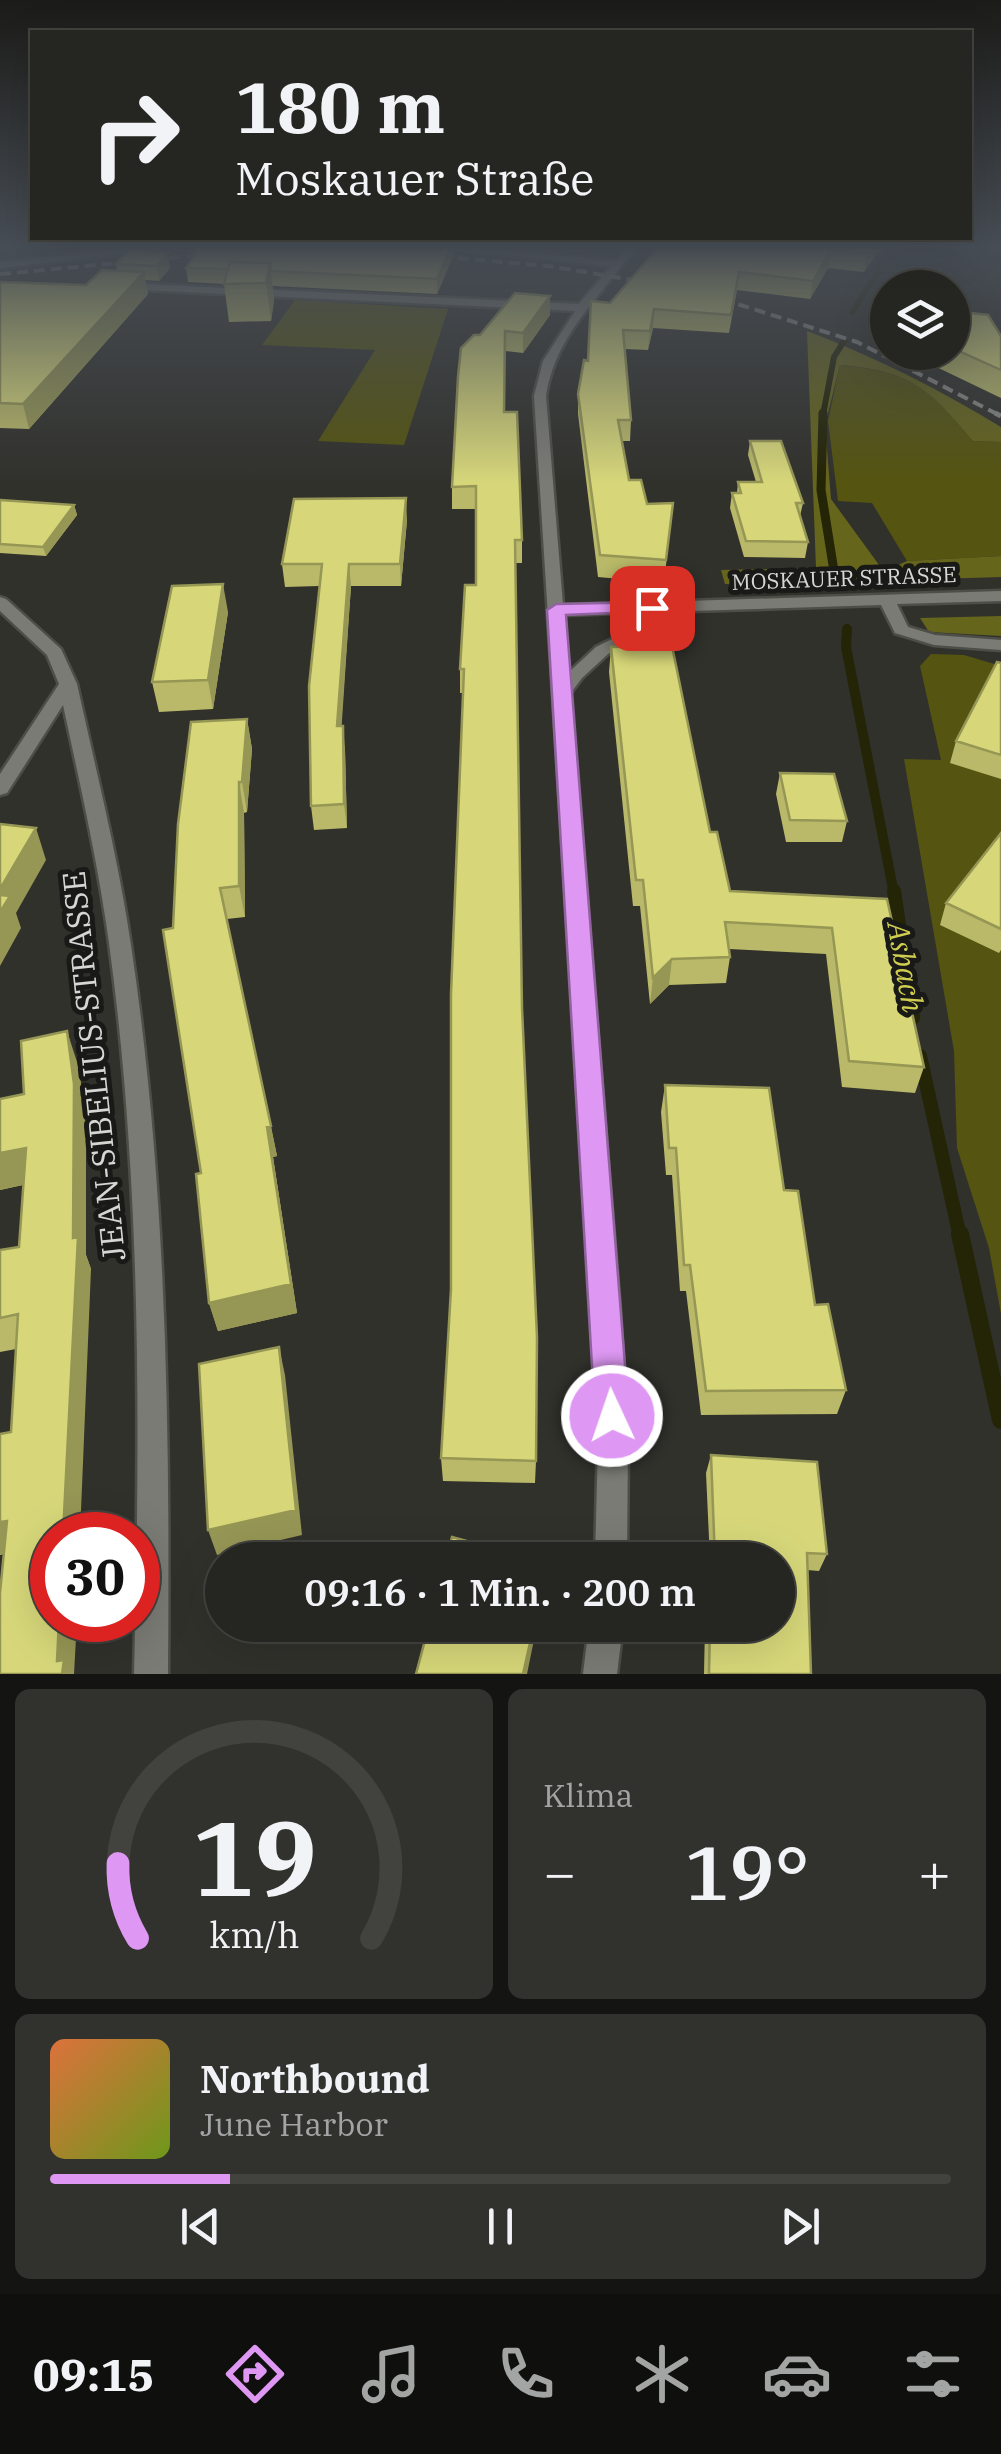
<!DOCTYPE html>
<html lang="de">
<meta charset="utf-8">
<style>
body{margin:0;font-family:"IBM Plex Serif",serif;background:#31312e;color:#f1f3f6;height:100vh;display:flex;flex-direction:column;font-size:38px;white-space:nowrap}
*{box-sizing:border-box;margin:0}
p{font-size:32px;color:#a3a5a5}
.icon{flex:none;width:55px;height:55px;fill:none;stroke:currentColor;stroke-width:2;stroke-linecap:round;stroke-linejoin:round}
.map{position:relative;height:1674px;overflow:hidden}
.side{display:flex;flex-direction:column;gap:15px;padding:15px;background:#141412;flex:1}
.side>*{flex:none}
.guide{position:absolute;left:30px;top:30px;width:942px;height:210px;border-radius:0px;box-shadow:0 10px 40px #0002,0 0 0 2px #42423f;background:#252521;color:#f1f3f6;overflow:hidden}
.controls{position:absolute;left:870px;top:270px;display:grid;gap:20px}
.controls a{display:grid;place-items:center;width:100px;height:100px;border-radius:50%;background:#252521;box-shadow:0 10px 40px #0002,0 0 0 2px #42423f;font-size:50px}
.speed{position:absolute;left:30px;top:1512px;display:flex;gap:20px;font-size:50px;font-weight:700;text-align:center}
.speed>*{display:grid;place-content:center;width:130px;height:130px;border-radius:50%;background:#252521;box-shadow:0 10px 40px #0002,0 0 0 2px #42423f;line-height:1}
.speed .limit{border:15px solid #d22;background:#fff;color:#111}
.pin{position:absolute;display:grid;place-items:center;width:85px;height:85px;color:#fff;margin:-42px;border-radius:20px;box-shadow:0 5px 15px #0006}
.me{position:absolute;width:110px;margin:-55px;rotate:357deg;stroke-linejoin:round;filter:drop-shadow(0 0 8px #0008)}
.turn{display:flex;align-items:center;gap:35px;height:210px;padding:0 40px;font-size:45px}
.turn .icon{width:130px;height:130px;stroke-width:2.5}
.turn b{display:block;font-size:70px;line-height:85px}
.big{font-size:75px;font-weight:600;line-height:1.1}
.side .card{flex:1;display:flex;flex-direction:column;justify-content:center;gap:15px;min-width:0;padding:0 35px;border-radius:15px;background:#31312e}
.side .dial{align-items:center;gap:0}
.dial svg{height:260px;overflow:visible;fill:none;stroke:#42423f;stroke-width:7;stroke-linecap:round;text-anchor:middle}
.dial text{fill:#f1f3f6;stroke:none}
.song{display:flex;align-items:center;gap:30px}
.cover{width:120px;height:120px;border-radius:15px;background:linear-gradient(135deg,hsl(20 70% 55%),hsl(80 70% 35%))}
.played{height:10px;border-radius:5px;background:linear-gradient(90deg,#de98f3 20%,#42423f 20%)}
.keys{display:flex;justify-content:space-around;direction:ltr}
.heat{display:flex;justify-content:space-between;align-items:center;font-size:55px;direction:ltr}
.side .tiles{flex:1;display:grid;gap:15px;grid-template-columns:1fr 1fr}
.card:last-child{grid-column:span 2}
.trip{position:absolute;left:205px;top:1542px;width:590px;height:100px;border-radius:50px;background:#252521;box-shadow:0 10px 40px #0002,0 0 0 2px #42423f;font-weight:600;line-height:100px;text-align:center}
.tab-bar{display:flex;height:160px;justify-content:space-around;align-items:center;background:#0f0f0d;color:#a3a5a5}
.tab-bar .icon{width:70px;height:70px}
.tab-bar .active{color:#de98f3}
.tab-bar b{font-size:45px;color:#f1f3f6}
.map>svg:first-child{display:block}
.green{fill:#555410}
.forest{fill:#66651c}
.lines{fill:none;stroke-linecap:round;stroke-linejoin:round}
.stream-far4{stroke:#242406;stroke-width:6}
.stream-far3{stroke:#242406;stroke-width:9}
.stream-far2{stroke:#242406;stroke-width:10}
.stream-far1{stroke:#242406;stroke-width:14}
.stream{stroke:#242406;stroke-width:18}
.minor-casing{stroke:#4e4e49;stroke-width:5}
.tertiary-casing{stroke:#4e4e49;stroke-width:5}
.minor{fill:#7b7b75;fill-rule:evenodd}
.tertiary{fill:#7b7b75;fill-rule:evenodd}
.rail-far1{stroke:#888884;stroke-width:4;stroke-dasharray:11 6;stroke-linecap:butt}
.rail{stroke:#888884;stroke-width:5;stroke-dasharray:15 8;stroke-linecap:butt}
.wall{fill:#b9b969}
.shaded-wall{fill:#969655}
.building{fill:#d7d77a;stroke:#969655;stroke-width:2.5}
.route{fill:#de98f3;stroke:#90639e;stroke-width:2.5}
.labels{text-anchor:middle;stroke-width:10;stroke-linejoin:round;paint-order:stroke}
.far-street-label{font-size:22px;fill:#d6d6d3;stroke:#191917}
.water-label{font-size:30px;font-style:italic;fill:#d0ce50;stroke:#191917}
.near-street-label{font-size:32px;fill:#d6d6d3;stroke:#191917}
</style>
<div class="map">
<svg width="1001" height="1674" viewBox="0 0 1001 1674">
<rect width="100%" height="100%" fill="#31312c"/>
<path class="green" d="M295 300 448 309 404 445 318 441 375 350 262 345Z
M840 365C914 372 926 386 973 441L1001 442V556L907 561 872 503 838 501 828 421Z
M931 654 964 655 1001 666V1314L989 1248 957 1148 954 1051 904 759 941 760 920 666Z"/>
<path class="forest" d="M807 331C875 357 939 389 1001 427V442L973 441C928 388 912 371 840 365L825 425 831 499 890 580 725 584 721 570 816 568Z
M1001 556V577L904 580 896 566 907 561Z
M1001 616V636L929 632 920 618Z"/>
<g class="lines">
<path class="stream-far4" d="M852 312 890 253
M823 415 834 357 844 341"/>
<path class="stream-far3" d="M823 413 821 490 834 571"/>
<path class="stream-far2" d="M847 629 846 647 894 894"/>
<path class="stream-far1" d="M894 891 913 1018
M920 1056 960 1237"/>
<path class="stream" d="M960 1234 1001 1420"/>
<g class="minor-casing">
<path id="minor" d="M125 249H165L0 268V262Z
M443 249H487L618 261 623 264C592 305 554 341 546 396L563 605 1001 591V601L897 604 908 627 935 635 1001 640V650L934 645 895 633 881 605 691 611 608 654 582 678 570 694 620 1310 628 1442 627 1560H595L598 1442 592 1310 534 396 543 361 575 311 122 289 117 286 122 283 579 304 611 266ZM668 611 596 647 569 672 564 615Z
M0 597 6 599 61 649 77 684C96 771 118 857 131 945 167 1186 170 1431 168 1674H134C140 1435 142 1185 109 943 98 863 80 784 63 705L7 793 0 795V774L59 684 47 655 0 611Z
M589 1625H623L617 1674H583Z"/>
</g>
<g class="tertiary-casing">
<path id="tertiary" d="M625 249H636L622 266H614Z"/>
</g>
<use href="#minor" class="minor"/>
<use href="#tertiary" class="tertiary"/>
<path class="rail-far1" d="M424 255 549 266 657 284
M0 274 224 253
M706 294 857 342 999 415"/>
<path class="rail" d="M995 413 1001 416"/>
</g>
<path class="wall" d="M657 249H880L864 272 828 268 810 299 737 290 729 333 653 328 648 350 625 349 631 420 630 441H622L629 480 647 504 673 503 664 583 598 577 578 414V394L588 361 610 303Z
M128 251 170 268 159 281 145 280 148 294 29 429 0 428V282L86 285 117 270 116 264Z
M454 254 437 294 272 286 274 300 271 321 229 322 224 284 188 282 186 268Z
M550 296V315L523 353 505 351 504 412 522 540V563H515L522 1008 536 1461 535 1483 443 1481 441 1458 451 1289 463 693H460V669L476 585V509H452V487L480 335Z
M952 311 1001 336V398L926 362 922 352H952Z
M750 441 803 503 800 516 808 542 805 558 744 557 730 508 732 493H737L738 482H756L748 455Z
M0 500 74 505 77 515 46 556 0 553Z
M407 520 401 586H351L341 726 345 750 347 828 314 830 311 806 319 586 285 587 282 564Z
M228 612 213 709 159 712 152 682Z
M611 647 710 832 730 891 887 899 924 1067 915 1093 842 1087 826 954 729 949 730 957 726 983 669 985 650 1004 640 906H633L609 672Z
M1001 663V779L950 763 956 741Z
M247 719 252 749 247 812 244 813 245 917 227 919 277 1156 273 1157 297 1313 218 1331 209 1303 201 1173 173 928Z
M780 773 847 821 842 842H786L776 794Z
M1001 833V950L999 953 940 925 946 903Z
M78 1065 86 1118V1255L91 1269 4 1554 0 1555V1434L11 1432 16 1349 0 1352V1250L19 1247 23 1185 0 1190V1099L24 1094Z
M665 1085 784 1190 815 1305 846 1390 837 1414 701 1415 686 1291H680L672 1175H666L661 1112Z
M711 1455 827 1554 819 1571 807 1570 811 1674H704L705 1625H778V1560H710L706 1473Z"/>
<path class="shaded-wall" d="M450 249H454V254L437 294V279Z
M871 249H880L864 272 867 254Z
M831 250 828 268 810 299 813 281Z
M168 253 170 268 159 281 156 266Z
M270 263 274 300 271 321 266 283Z
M144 272 148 294 29 429 23 404Z
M550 296V315L523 353V333Z
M654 309 653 328 648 350 650 331Z
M406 498 407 520 401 586 400 564Z
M74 505 77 515 46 556 43 547Z
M349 564 351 586 340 750 337 726Z
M223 584 228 612 213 709 208 680Z
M247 719 252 749 247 812 242 782Z
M343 726 345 750 347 828 344 804Z
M239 782 244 813 245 917 239 886Z
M36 828 46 860 16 913 21 928 0 966V889Z
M672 959 669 985 650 1004 653 978Z
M67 1031 78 1065 86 1118V1255L91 1269 80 1535H63L73 1238Z
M271 1126 277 1156 273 1157 297 1313 218 1331 209 1303 267 1127Z
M26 1148 40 1181 0 1190V1153Z
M279 1347 285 1375 302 1535 217 1555 208 1530Z
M7 1521 25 1549 0 1554V1522Z
M59 1620H77L74 1674H62L57 1661Z
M534 1625H537L527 1674H523Z"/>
<path class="building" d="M198 249H450L437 279 271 271 270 263 230 262 228 269 186 268Z
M657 249H871L867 254 831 250 813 281 739 272 731 315 654 309 650 331 623 330 631 420H618L629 480H641L647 504 673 503 666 560 600 555 578 394 584 360 588 361 591 301 610 303Z
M128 251 168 253 156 266 116 264Z
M230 262 270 263 266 283 224 284Z
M102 270 144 272 23 404 0 403V282L86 285Z
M515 293 550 296 523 333 505 331 504 412H517L522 540H515L522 1008 537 1337 536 1461 441 1458 451 1289V994L464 669H460L465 585H476V486L452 487 458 377 461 348 474 335H480Z
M952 311 988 315 1001 336V370L952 348Z
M750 441H781L803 503H796L808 542 746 541 732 493H741L738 482H762Z
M406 498 400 564H349L337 726H343L344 804 311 806 309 686 322 564H282L294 499Z
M0 500 74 505 43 547 0 544Z
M223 584 208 680 152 682 172 586Z
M672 646 710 832H717L730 891 887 899 924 1067 849 1061 832 928 725 922 730 957 672 959 653 978 643 880H636L611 647Z
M997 662 1001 663V755L956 741Z
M247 719 242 782H239V886L220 888 271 1126 267 1127 291 1284 209 1303 196 1174 201 1173 163 930 173 928 178 824 191 722Z
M780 773 834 774 847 821 790 820Z
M0 824 36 828 0 889Z
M1001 833V929L946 903Z
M0 895 10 896 0 912Z
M67 1031 74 1084 73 1238 78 1237 63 1535H52V1620H59L57 1661 64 1660 62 1674H0V1593L7 1521 0 1522V1434L11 1432 18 1314 0 1318V1250L19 1247 26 1148 0 1153V1099L24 1094 21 1041Z
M665 1085 769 1088 784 1190 798 1191 815 1305 828 1304 846 1390 706 1391 690 1265H684L676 1148H669Z
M279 1347 296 1510 208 1530 199 1364Z
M711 1455 817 1462 827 1554 807 1553 811 1674H709L710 1625H778V1560H715Z
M452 1537 537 1560H446Z
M429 1625H534L523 1674H416Z"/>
<linearGradient id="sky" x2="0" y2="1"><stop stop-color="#1b1b18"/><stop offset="0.51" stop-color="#484e56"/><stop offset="1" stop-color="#484e56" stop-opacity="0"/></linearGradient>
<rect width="1001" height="484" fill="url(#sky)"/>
<path class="route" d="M652 602 658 604V611L566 615 629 1416 624 1428 612 1433 600 1428 595 1416 547 610 556 604Z"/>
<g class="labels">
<g class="far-street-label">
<text transform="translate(844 578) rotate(-2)" y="8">MOSKAUER STRASSE</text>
</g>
<g class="water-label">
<text transform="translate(905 967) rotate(80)" y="10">Asbach</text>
</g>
<g class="near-street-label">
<text transform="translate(94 1066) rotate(-96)" y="11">JEAN-SIBELIUS-STRASSE</text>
</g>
</g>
</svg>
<div class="controls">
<a><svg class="icon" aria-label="layers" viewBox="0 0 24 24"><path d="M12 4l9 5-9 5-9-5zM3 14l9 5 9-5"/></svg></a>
</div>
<div class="speed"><div class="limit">30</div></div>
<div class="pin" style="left:652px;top:608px;background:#d93025"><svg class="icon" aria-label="arrive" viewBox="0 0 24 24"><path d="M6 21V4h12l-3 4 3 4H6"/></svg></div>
<svg class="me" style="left:612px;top:1416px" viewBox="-20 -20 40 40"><circle r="17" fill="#de98f3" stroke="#fff" stroke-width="3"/><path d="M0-11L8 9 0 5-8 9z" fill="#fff"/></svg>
<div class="trip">09:16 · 1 Min. · 200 m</div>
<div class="guide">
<div class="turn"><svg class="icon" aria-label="right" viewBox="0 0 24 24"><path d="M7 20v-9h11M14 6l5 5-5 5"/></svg><div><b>180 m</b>Moskauer Straße</div></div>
</div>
</div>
<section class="side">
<div class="tiles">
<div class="card dial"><svg viewBox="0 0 100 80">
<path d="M14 69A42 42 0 1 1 86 69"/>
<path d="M14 69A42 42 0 0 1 8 46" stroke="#de98f3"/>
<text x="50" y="56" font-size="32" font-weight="700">19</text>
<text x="50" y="72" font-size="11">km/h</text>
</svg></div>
<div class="card"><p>Klima</p>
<div class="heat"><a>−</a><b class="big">19°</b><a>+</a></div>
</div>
<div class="card">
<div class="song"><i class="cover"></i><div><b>Northbound</b><p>June Harbor</p></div></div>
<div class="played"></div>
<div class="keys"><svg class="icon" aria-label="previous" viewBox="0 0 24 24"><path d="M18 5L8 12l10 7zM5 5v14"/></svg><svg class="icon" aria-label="pause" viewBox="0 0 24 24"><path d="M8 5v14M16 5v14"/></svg><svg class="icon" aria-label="next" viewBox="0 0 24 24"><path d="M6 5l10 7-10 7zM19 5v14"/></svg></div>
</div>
</div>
</section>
<nav class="tab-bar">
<b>09:15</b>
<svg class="icon active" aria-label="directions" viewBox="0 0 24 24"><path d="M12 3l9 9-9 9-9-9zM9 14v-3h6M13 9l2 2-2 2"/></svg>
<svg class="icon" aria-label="music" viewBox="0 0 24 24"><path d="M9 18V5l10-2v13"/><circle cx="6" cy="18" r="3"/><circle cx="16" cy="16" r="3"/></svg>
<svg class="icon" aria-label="phone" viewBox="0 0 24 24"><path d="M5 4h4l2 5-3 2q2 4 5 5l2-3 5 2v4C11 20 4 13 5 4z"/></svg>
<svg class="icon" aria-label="climate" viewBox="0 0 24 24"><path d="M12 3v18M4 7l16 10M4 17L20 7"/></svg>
<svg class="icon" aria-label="car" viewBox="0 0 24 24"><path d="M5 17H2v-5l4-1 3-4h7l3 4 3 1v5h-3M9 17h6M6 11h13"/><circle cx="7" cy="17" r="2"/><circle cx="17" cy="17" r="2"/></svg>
<svg class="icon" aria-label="filters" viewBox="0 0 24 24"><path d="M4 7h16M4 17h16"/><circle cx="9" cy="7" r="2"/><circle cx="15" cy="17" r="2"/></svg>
</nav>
